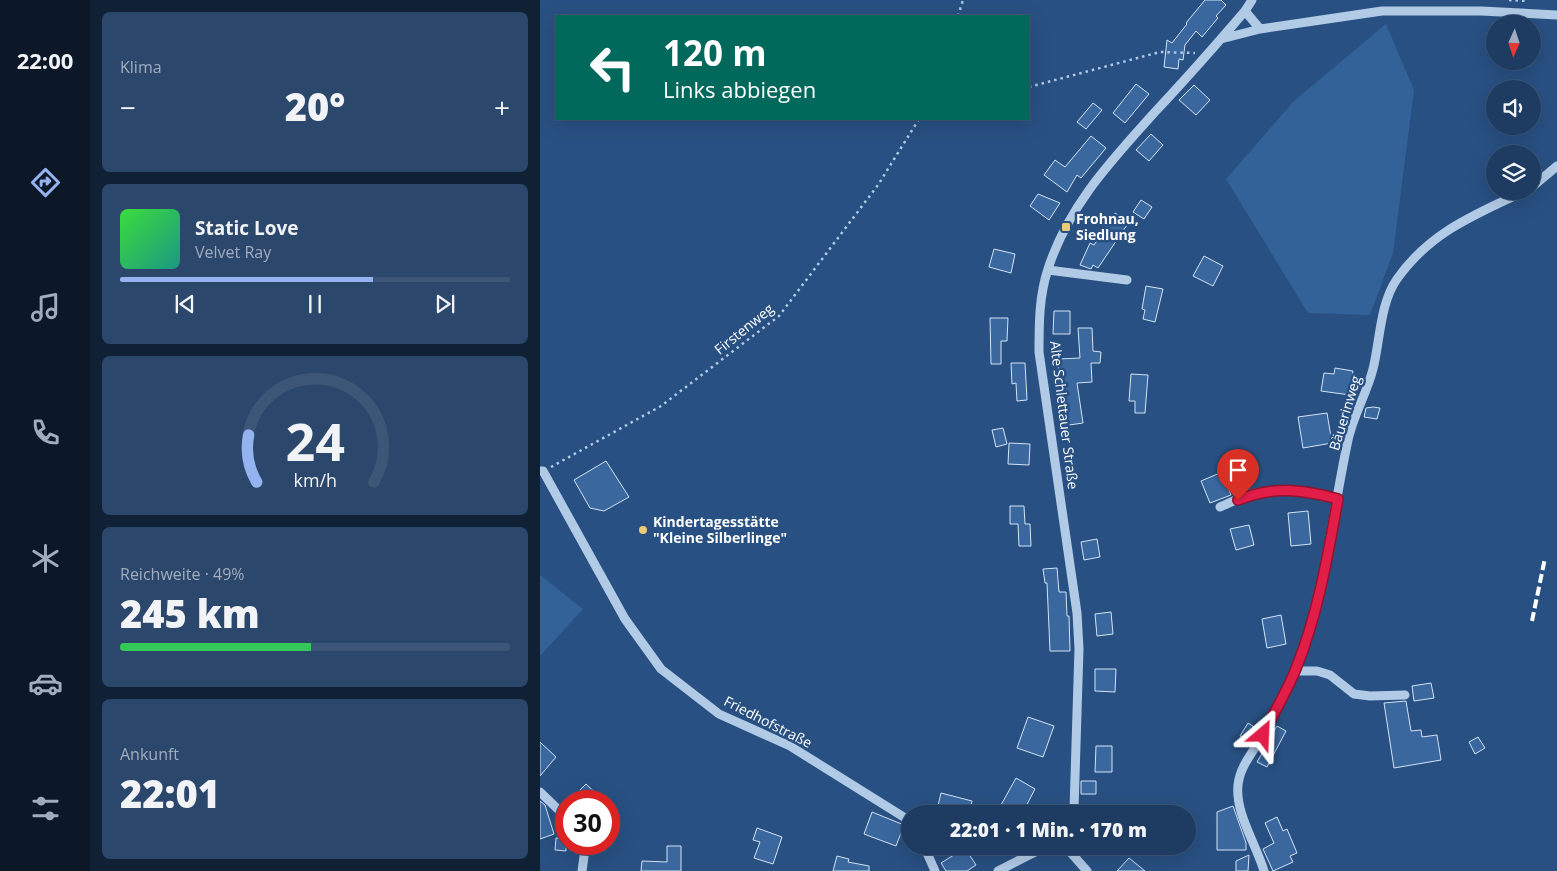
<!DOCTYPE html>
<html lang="de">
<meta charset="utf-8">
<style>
body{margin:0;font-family:"Open Sans",sans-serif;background:#2b476b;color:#f1f3f6;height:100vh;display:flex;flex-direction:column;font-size:19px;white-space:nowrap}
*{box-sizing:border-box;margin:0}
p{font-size:16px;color:#a1adbe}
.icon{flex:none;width:28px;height:28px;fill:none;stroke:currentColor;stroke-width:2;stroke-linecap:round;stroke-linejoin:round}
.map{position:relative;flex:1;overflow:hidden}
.panel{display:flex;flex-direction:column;gap:12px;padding:12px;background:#102136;width:450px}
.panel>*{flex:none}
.guide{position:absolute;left:15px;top:15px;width:475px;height:105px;border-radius:0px;box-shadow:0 5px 20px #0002,0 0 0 1px #3c5677;background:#00695c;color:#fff;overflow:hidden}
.needle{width:32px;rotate:183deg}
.buttons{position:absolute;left:946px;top:15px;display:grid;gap:10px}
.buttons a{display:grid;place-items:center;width:55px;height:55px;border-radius:50%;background:#1e3c62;box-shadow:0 5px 20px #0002,0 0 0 1px #3c5677;font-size:25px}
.speed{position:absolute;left:15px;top:790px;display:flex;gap:10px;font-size:25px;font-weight:700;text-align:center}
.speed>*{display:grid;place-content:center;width:65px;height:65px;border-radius:50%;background:#1e3c62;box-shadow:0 5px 20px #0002,0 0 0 1px #3c5677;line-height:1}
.speed .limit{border:8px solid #d22;background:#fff;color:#111}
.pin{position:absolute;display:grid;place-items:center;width:42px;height:42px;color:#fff;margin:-51px -21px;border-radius:50% 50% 50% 0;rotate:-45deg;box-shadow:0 0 5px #0007}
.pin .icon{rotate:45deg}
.me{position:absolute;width:55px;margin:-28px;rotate:26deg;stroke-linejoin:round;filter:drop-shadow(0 0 4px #0008)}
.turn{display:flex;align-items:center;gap:18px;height:105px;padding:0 25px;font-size:22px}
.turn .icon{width:65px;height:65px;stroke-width:2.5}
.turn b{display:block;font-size:35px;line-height:42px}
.big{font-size:38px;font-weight:800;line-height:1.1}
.panel .widget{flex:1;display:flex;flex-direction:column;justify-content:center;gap:8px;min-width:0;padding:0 18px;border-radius:8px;background:#2b476b}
.panel .dial{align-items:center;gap:0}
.dial svg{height:130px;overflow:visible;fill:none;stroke:#3c5677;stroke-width:7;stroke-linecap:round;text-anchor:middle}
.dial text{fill:#f1f3f6;stroke:none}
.song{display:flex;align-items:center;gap:15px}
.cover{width:60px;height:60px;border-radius:8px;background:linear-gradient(135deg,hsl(120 70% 55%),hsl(170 70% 35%))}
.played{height:5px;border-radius:2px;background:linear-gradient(90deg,#95b2f1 65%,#3c5677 65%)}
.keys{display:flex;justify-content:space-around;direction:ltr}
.heat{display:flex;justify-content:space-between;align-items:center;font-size:28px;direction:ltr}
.charge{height:8px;border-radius:4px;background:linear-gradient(90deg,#34c759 49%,#3c5677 0)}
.trip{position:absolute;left:361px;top:805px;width:295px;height:50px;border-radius:25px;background:#1e3c62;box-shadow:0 5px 20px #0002,0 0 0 1px #3c5677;font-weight:800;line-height:50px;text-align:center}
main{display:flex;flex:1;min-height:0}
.dock{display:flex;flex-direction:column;width:90px;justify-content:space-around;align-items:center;background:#0c1827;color:#a1adbe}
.dock .icon{width:35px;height:35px}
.dock .selected{color:#95b2f1}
.dock b{font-size:22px;color:#f1f3f6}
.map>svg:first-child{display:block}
.green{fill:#336299}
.building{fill:#39679e;stroke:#d4e3f5}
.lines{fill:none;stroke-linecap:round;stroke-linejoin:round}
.path{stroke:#b1cae6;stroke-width:2.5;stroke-dasharray:2.5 4;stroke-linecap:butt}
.minor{stroke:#b1cae6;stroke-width:9}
.rail{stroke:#fff;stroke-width:4;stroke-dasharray:9 4;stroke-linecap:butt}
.route-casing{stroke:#92132f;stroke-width:12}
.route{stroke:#e11d48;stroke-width:9}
.poi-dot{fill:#eeca77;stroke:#285082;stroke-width:2}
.labels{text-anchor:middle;stroke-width:5;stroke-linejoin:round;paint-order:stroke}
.poi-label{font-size:14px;font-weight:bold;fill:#fff;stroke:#285082;text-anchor:start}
.street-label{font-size:14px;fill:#fff;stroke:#285082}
</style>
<main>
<nav class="dock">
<b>22:00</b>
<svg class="icon selected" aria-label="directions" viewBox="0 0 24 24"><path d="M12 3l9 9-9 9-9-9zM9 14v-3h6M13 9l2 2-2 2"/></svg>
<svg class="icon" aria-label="music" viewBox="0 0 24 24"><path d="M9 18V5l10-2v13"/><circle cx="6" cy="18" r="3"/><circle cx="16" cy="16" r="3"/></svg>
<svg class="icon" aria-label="phone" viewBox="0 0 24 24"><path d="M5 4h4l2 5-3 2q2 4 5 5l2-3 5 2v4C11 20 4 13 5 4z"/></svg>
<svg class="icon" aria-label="climate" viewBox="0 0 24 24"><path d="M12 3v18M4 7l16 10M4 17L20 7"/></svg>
<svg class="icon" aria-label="car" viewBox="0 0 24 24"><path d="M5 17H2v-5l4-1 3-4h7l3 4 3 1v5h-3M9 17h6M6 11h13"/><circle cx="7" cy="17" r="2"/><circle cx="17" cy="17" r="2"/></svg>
<svg class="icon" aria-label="filters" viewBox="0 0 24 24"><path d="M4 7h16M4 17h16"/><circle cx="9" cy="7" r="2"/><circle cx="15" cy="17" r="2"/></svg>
</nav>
<section class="panel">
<div class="widget"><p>Klima</p>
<div class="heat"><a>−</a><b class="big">20°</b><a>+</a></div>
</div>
<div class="widget">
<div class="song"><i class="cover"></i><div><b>Static Love</b><p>Velvet Ray</p></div></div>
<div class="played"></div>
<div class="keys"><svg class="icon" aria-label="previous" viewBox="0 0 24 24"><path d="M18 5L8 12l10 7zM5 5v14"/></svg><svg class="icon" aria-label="pause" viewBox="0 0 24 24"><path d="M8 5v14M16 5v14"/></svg><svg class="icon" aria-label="next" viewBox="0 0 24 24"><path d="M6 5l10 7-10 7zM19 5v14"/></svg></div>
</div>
<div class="widget dial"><svg viewBox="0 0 100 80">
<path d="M14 69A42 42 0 1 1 86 69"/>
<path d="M14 69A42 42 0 0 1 9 40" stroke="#95b2f1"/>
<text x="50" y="56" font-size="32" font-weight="700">24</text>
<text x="50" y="72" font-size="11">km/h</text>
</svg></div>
<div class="widget"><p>Reichweite · 49%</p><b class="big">245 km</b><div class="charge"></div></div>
<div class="widget"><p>Ankunft</p><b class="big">22:01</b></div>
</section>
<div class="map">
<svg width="1017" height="871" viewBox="0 0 1017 871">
<rect width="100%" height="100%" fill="#285082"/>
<path class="green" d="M846 24 874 90 853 253 830 315 768 313 686 179 754 101Z
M0 575 43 609 0 656Z"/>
<path class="building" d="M665 0H681L686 5 676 16 678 18 662 37 656 31 645 45 643 60 639 59 638 69 624 67 627 40 632 43 647 24 646 23Z
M596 84 609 94 585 123 573 113Z
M654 85 670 100 656 115 639 100Z
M553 103 562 110 546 129 537 122Z
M611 134 623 145 609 161 596 150Z
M551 136 566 148 541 178 537 175 527 192 504 175 515 160 525 167Z
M498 194 520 203 509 220 490 206Z
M601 200 612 207 604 219 593 212Z
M575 213 589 222 558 268 553 265 551 269 540 265 550 243 554 245Z
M454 249 475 254 471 273 449 267Z
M664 256 683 266 673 286 653 276Z
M606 286 623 289 615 322 603 319 605 310 602 309Z
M514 311H530V334H513Z
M450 318H468L467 341H461V364H451Z
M538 328H552L553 351 561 352 560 363H551L552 382 537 383 543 423 529 425 523 383H519L518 359 540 358Z
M471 363H485L487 400 477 401 476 383 472 384Z
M795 368 813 371 810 395 781 391 784 373 794 374Z
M591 374 608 375 605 413H595V401H589Z
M833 407 840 408 837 419 824 417 826 408Z
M787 413 792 443 763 448 758 417Z
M463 428 467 444 456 447 452 430Z
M469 443 490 444 489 465 468 464Z
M66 461 89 497 64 511 50 508 34 480Z
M682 472 691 495 670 503 661 481Z
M470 506H484L485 524H490L491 546H479L478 524H470Z
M768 511 771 544 751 546 748 513Z
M709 525 714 545 696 550 690 529Z
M557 539 560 557 544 560 541 542Z
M517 568 519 592H526L527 616H529L530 651H510L507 583H505L503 569Z
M571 612 573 634 557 636 555 614Z
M741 615 746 644 727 648 722 619Z
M555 669H576L575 692 555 691Z
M891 683 894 698 874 701 872 686Z
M866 701 871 731 881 730 882 737 897 735 901 760 854 768 844 703Z
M488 717 514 726 503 757 477 748Z
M708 723 719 730 711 742 700 736Z
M737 726 746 731 727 767 717 762 724 750 722 749Z
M938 737 945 748 935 754 929 742Z
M0 742 16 757 0 776Z
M556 746H572V772H555Z
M476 778 495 789 482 814H477L461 805Z
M541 781H556V794H541Z
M46 784 64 801H29Z
M401 793 432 801 429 814H396Z
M0 801 5 805 14 834 0 839Z
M693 806 706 843V850H677V812Z
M332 812 364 825 356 846 324 834Z
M737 817 743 831 747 829 757 853 750 856 753 862 733 871 723 849 734 843 725 823Z
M217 828 242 837 233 864 214 858 220 842 213 840Z
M16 838 26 839V851L15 850Z
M127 846H141V871H101L102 861 127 862Z
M425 848 436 865 427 871H406L401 863Z
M709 855 708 871H696V861Z
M297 856 309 859 308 862 329 866V871H293Z
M589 858 605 871H577Z"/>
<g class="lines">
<path class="path" d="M969 0 988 1
M418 16 423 0
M489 87 620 52 655 53
M11 467 121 406 239 316 338 185 379 119"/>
<path class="minor" d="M705 11 720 29
M681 39 720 29 842 11H941L1017 15
M992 187 1017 166
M508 270 587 280
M0 471H3L85 619 121 669 179 714 250 746 370 821
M680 507C692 502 704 495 716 493 745 487 770 491 798 499
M755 671H777L790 675 814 694 830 696 865 695
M0 792 26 817
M532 814 534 809 539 649 537 613 499 352C499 324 499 296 508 269 528 206 571 161 614 113 645 80 675 46 705 11L712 0
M384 846 395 871
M525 846 547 871
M42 871 45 849 44 844
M458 871 507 846
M724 871C716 844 695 813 698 785 700 765 715 750 724 733 741 701 756 671 767 636 787 571 794 506 808 440 813 416 827 393 833 369 840 341 840 303 857 279 890 232 936 214 985 191"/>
<path class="rail" d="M992 621 1005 558"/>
</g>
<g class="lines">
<g class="route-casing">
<path id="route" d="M698 500C734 486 761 489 798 499 788 554 778 614 757 666 748 690 734 712 723 735"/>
</g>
<use href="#route" class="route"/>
</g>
<g class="poi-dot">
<rect x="521" y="222" width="10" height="10" rx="2.5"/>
<circle cx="103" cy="530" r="5"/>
</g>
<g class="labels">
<g class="poi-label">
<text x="536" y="224">Frohnau,<tspan x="536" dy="16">Siedlung</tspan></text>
<text x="113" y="527">Kindertagesstätte<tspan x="113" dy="16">"Kleine Silberlinge"</tspan></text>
</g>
<g class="street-label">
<text transform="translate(204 329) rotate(-39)" y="5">Firstenweg</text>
<text transform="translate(805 413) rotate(-73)" y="5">Bäuerinweg</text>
<text transform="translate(524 415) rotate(83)" y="5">Alte Schlettauer Straße</text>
<text transform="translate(228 722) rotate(27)" y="5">Friedhofstraße</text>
</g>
</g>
</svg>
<div class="buttons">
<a><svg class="needle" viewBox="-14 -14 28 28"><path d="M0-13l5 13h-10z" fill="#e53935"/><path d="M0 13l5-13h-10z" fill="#a1adbe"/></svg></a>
<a><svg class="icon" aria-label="sound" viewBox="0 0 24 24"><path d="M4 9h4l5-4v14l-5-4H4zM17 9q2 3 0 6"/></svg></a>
<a><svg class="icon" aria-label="layers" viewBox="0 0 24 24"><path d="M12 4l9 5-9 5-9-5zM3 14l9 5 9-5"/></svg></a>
</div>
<div class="speed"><div class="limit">30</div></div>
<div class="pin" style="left:698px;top:500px;background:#d93025"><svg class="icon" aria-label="arrive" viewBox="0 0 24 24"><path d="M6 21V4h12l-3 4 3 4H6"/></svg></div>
<svg class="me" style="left:723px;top:735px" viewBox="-20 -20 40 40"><path d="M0-17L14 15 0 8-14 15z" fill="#e11d48" stroke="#fff" stroke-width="4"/></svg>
<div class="trip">22:01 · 1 Min. · 170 m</div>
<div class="guide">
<div class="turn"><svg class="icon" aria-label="left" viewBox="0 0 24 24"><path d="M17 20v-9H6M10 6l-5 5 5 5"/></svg><div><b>120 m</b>Links abbiegen</div></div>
</div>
</div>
</main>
